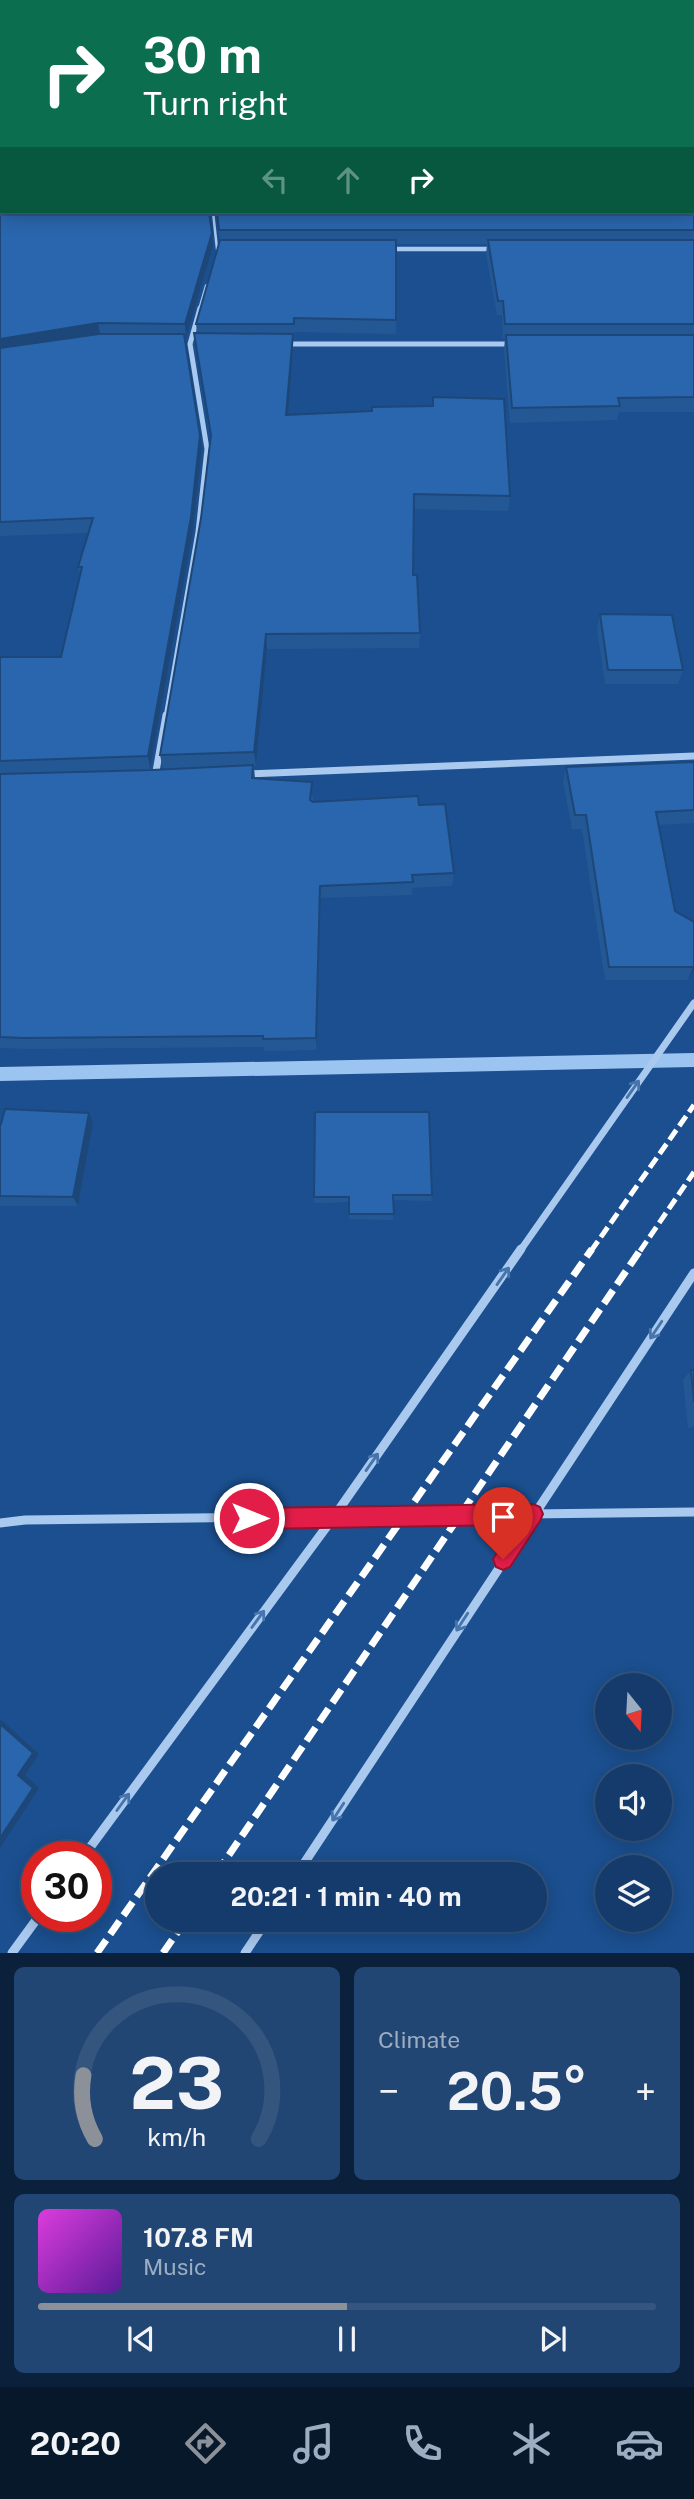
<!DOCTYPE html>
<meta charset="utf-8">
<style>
body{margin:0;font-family:"Public Sans",sans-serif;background:#214673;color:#f1f3f6;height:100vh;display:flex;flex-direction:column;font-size:26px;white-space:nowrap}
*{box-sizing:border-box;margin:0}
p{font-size:23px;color:#9dadc1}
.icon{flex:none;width:38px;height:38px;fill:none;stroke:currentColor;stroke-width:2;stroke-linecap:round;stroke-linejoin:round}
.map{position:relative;height:1953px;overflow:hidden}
.panel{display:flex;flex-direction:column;gap:14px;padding:14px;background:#0b203b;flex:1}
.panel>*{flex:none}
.banner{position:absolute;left:0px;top:0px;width:695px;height:214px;box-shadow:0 4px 18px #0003,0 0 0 2px #33557e;background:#0b6e4f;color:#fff;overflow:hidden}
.needle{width:46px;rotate:162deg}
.controls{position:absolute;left:595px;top:1673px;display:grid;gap:14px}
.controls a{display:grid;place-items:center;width:77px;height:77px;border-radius:50%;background:#143b6b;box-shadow:0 4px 18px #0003,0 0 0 2px #33557e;font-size:35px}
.speed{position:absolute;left:21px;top:1841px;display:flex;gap:14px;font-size:35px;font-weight:700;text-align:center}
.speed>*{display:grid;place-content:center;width:91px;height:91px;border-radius:50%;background:#143b6b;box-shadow:0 4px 18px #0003,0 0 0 2px #33557e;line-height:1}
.speed .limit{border:10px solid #d22;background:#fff;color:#111}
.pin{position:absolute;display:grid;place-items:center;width:60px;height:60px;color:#fff;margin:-72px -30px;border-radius:50% 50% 50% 0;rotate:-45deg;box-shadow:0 0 7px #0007}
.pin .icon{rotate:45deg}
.me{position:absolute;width:77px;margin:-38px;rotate:90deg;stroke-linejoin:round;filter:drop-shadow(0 0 5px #0008)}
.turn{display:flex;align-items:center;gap:24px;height:147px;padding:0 28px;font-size:32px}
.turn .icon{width:91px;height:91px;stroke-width:2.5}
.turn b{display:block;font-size:49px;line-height:60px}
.lanes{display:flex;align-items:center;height:66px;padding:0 28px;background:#0003;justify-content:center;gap:35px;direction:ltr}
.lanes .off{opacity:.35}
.big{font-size:52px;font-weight:700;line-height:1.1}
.panel .tile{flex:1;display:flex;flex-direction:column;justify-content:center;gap:10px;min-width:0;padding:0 24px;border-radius:10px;background:#214673}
.panel .dial{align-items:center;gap:0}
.dial svg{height:182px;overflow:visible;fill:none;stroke:#33557e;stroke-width:7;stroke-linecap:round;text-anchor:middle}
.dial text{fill:#f1f3f6;stroke:none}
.song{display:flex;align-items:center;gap:21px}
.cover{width:84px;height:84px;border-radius:10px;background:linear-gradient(135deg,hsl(300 70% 55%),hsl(270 70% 35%))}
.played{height:7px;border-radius:4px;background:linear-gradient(90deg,#8c9099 50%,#33557e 50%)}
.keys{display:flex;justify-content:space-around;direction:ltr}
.heat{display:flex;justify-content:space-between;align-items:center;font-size:38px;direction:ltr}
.panel .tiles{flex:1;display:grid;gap:14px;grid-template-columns:1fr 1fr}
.tile:last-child{grid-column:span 2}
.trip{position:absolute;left:145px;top:1862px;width:402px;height:70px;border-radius:35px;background:#143b6b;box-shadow:0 4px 18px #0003,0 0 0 2px #33557e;font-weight:700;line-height:70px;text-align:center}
.tab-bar{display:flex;height:112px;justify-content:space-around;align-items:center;background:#08182b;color:#9dadc1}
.tab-bar .icon{width:49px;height:49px}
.tab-bar .on{color:#8c9099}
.tab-bar b{font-size:32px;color:#f1f3f6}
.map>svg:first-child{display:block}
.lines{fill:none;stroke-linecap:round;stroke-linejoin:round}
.stream{fill:#9cc4f0;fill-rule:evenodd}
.service{stroke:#a9c9ee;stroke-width:2.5}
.minor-far3{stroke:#a9c9ee;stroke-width:4.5}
.minor-far2{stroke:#a9c9ee;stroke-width:5}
.minor-far1{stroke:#a9c9ee;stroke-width:7}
.minor{stroke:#a9c9ee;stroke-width:9}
.rail-far1{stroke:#fff;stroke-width:5;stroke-dasharray:12 5;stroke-linecap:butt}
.rail{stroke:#fff;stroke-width:7;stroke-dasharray:16 7;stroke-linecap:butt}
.wall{fill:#245895}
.shaded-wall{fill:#1d4779}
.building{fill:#2a66ad;stroke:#1d4779;stroke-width:2}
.oneway{stroke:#4674ac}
.route{fill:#e11d48;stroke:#92132f;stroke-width:2}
</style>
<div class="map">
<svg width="694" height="1953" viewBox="0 0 694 1953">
<rect width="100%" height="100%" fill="#1b4f8f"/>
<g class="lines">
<path class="stream" d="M694 1053V1067L0 1081V1067Z"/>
<path class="service" d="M213 212 217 249"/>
<path class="minor-far3" d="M387 249H494
M200 310 207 286"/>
<path class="minor-far2" d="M285 344H511
M166 717 198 532 207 449 190 344 200 308"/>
<path class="minor-far1" d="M246 774 694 756
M155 777 166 715
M520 1251 694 1003"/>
<path class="minor" d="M0 1523 25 1520 694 1512
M83 1857 333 1518 521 1249
M297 1874 694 1273
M12 1953 39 1916
M245 1953 267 1920"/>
<path class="rail-far1" d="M591 1251 694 1105
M640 1251 694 1172"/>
<path class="rail" d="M216 1874 641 1249
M97 1953 592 1249
M163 1953 186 1920"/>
</g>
<path class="wall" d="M694 2V412H619L617 420 510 423 504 349 505 338H503L502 315H497L486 254 487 244H396V334L295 332 294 338H293V349L288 415 372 411 432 406 433 397 510 496 508 511 414 509 413 575 420 633 419 648 267 649 256 766H254L255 778 313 796V802L419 805 454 873 452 886 412 888V895L320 898 317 1050 264 1051V1047L28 1049 0 1048V657H61L80 575 78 567 89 533 0 536V32L2 212 213 247 186 338H184L202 449 193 531 150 769H163L160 755 201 518 210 438 194 333H197L196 324 220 240 217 212H693Z
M600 614 683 670 678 684H605L597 629Z
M694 762V823L658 825 675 911 694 922V971L688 980H605L582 829H572L563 781 566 767Z
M315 1112 432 1195 431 1201 393 1200V1220L349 1219V1202L314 1203Z
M93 1123 78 1206H0V1124Z
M691 1370H694V1427L688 1428 683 1380Z"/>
<path class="shaded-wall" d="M2 199V212L0 215V200Z
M212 233 213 247 186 338 185 324Z
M98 323 101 338 0 354V339Z
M293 334V349L287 430 286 415Z
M200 435 202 449 193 531 150 769 148 756Z
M266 634 267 649 256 766 254 752Z
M320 886V898L317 1050 316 1038Z
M694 966V971L688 980 693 967Z
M89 1113 93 1123 78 1206 73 1197Z
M0 1719 39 1754 25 1775 39 1788 0 1848V1838L18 1775 0 1724Z"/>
<path class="building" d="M517 0H647L693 2 490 1Z
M693 2H694V230H219L217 212H693Z
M0 32H2V199L0 200Z
M2 209V212H209L212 233 185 324 98 323 0 339V210Z
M220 240H396V320L294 318V324H196Z
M488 240H694V324H505L503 301H498Z
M194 333 293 334 286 415 372 411V407L433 406V397L504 399 510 496 414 494 413 575H417L420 633 266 634 254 752 160 755 201 518 211 435Z
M99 334H184L200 435 191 517 148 756 0 761V657H61L82 567H78L93 518 0 522V348Z
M506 335H694V397L618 398 620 406 512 408Z
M600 614 672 615 683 670H608Z
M694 762V810L656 812 675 911 694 922V966L693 967H609L586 815H575L566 767Z
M253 765 252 778 312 782 310 800 313 802 418 796 419 805 445 804 454 873 412 875 413 882 320 886 316 1038 263 1039V1036L23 1038 0 1037V774L152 770Z
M5 1109 89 1113 73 1197 0 1196V1124H1Z
M315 1112H429L432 1195H393L394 1214H349V1197H314Z
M691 1370H694V1402Z
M0 1724 33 1753 18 1775 33 1788 0 1838Z"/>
<defs><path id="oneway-shaft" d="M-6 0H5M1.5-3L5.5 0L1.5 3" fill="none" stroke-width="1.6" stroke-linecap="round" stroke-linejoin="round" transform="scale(1.75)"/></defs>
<g class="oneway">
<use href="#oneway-shaft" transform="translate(633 1089) rotate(-55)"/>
<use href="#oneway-shaft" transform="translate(503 1276) rotate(-55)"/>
<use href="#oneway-shaft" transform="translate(656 1330) rotate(124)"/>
<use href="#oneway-shaft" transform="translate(372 1462) rotate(-55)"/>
<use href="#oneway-shaft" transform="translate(258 1619) rotate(-54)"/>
<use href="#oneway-shaft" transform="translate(462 1622) rotate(123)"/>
<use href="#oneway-shaft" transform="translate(123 1802) rotate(-54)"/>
<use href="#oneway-shaft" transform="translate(338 1812) rotate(123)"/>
</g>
<path class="route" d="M533 1504 540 1507 543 1514 540 1521 510 1567 503 1570 496 1567 493 1559 514 1525 249 1529 242 1526 239 1518 242 1511 249 1508Z"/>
</svg>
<div class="controls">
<a><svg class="needle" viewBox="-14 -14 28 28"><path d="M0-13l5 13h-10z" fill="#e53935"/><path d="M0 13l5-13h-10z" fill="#9dadc1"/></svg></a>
<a><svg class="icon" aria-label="sound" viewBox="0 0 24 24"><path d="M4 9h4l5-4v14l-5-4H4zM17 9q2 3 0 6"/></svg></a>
<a><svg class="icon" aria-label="layers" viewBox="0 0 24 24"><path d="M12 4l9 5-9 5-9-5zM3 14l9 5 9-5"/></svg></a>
</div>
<div class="speed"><div class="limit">30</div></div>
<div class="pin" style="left:503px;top:1559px;background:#d93025"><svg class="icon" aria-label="arrive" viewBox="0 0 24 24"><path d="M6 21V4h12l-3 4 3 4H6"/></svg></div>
<svg class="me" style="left:249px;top:1518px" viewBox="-20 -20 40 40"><circle r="17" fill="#e11d48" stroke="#fff" stroke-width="3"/><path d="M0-11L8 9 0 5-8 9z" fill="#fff"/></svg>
<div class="trip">20:21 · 1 min · 40 m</div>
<div class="banner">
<div class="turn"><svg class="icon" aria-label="right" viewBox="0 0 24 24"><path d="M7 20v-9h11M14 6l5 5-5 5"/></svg><div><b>30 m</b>Turn right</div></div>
<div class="lanes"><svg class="icon off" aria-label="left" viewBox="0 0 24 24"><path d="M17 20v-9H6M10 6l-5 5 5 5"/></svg><svg class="icon off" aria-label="ahead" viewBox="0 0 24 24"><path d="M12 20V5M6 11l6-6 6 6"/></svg><svg class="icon" aria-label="right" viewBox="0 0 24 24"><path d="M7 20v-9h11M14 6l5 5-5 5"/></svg></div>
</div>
</div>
<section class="panel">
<div class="tiles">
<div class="tile dial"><svg viewBox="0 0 100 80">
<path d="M14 69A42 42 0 1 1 86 69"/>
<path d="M14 69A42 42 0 0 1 9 41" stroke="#8c9099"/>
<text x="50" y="56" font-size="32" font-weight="700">23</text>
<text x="50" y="72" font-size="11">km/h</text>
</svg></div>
<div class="tile"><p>Climate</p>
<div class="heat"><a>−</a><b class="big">20.5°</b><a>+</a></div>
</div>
<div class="tile">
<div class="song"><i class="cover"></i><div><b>107.8 FM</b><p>Music</p></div></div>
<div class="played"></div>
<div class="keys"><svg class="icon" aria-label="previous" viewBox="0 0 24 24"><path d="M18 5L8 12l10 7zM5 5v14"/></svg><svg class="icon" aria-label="pause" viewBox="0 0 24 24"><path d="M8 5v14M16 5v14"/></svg><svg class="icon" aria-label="next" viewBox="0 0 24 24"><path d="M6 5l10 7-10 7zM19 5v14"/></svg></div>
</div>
</div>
</section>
<nav class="tab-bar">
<b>20:20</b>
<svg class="icon on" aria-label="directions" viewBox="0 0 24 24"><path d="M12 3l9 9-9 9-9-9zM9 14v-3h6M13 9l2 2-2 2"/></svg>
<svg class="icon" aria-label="music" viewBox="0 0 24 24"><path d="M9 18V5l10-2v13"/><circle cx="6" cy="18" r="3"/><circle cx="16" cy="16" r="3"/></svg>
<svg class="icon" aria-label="phone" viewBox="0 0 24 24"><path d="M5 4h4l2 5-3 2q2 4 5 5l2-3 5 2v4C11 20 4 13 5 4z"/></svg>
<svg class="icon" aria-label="climate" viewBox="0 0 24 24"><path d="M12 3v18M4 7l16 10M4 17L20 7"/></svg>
<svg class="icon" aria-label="car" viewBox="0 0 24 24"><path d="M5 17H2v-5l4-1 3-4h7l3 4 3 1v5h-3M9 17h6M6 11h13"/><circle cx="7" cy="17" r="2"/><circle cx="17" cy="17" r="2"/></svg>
</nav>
